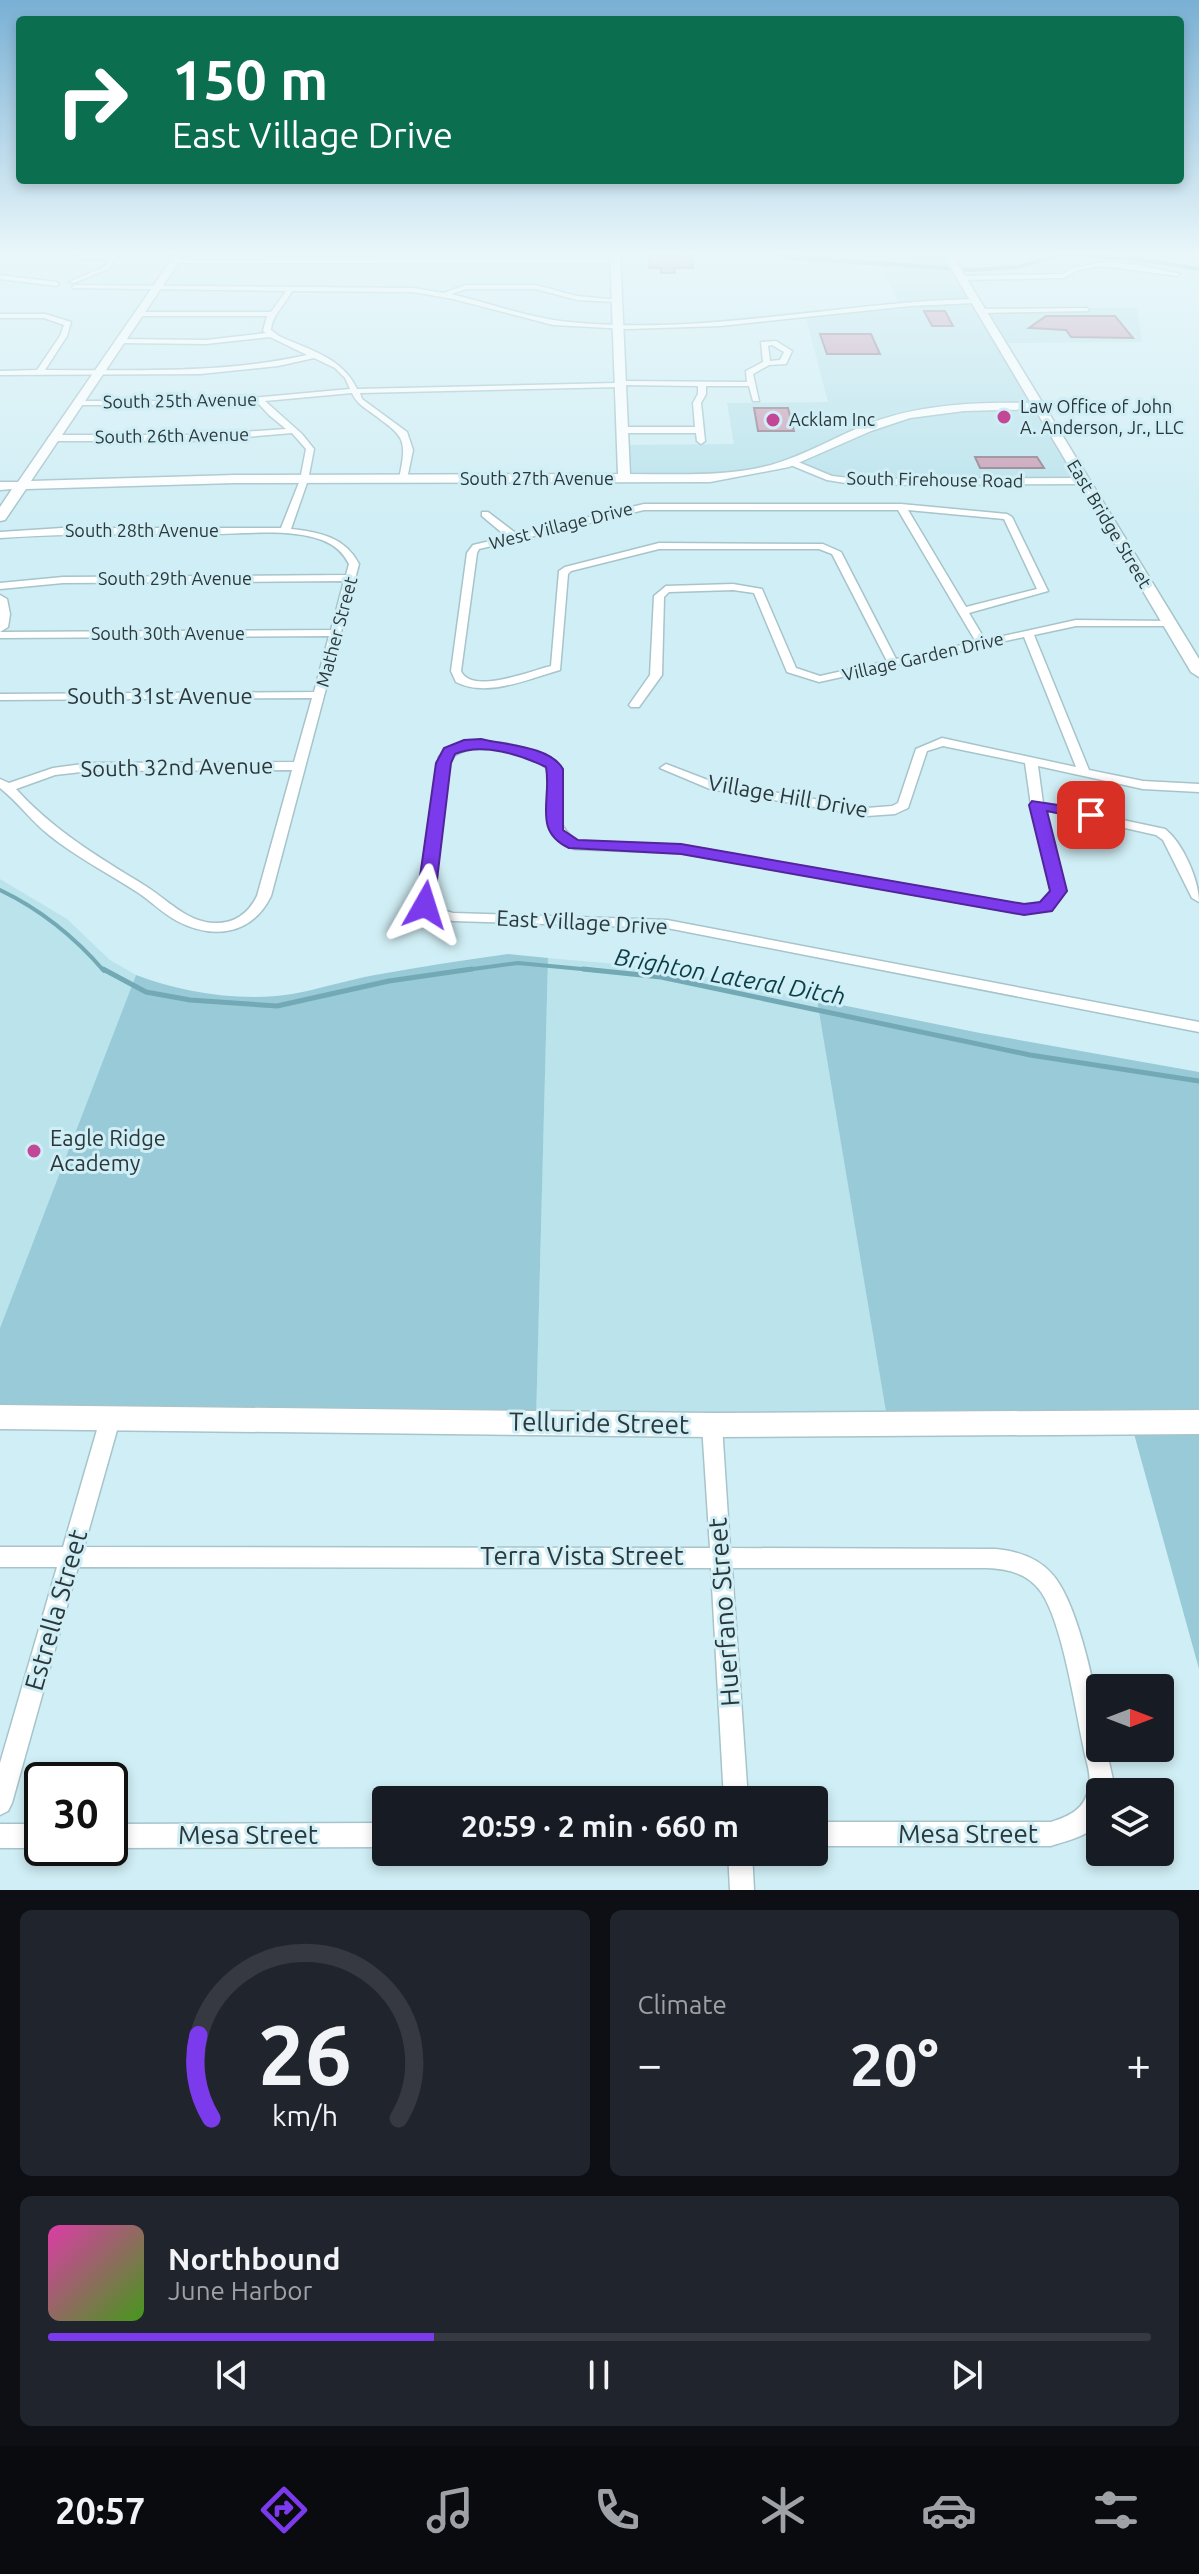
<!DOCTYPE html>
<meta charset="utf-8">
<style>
body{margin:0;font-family:Ubuntu,sans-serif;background:#20242c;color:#f1f3f6;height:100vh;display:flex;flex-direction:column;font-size:30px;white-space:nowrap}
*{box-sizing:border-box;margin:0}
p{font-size:26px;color:#9ea1a6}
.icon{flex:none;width:44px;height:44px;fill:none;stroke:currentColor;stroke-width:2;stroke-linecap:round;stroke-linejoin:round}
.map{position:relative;height:1890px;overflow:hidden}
.drawer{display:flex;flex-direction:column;gap:20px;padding:20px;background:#0d0f14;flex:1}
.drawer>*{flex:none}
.hud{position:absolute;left:16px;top:16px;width:1168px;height:168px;border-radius:8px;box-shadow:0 4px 12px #0003;background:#0b6e4f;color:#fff;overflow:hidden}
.needle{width:52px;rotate:90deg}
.controls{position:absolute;left:1086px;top:1674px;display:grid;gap:16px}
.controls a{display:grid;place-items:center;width:88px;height:88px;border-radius:8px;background:#171b24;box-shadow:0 4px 12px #0003;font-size:40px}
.speed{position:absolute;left:24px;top:1762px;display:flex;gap:16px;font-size:40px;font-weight:700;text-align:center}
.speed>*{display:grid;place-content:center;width:104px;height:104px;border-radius:50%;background:#171b24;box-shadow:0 4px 12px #0003;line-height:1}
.speed .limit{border:4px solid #111;border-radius:12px;background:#fff;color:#111}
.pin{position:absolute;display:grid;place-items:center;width:68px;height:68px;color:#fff;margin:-34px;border-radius:16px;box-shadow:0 4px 12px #0006}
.me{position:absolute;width:88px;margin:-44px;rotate:6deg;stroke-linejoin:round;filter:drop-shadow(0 0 6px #0008)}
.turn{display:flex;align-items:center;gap:28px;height:168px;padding:0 24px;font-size:36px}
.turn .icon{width:104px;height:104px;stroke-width:2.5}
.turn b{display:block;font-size:56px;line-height:68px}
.big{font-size:60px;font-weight:600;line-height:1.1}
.drawer .card{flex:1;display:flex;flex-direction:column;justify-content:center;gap:12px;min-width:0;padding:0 28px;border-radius:12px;background:#20242c}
.drawer .dial{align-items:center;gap:0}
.dial svg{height:208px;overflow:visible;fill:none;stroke:#363941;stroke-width:7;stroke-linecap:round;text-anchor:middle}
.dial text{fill:#f1f3f6;stroke:none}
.song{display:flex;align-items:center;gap:24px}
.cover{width:96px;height:96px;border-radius:12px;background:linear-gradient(135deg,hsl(320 70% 55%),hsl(100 70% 35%))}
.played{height:8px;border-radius:4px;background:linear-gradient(90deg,#7c3aed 35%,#363941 35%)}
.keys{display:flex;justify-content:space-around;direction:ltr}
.heat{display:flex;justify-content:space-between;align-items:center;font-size:44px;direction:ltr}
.drawer .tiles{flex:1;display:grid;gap:20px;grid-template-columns:1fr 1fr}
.card:last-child{grid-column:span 2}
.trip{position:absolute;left:372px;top:1786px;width:456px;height:80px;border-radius:8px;background:#171b24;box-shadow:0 4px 12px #0003;font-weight:600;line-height:80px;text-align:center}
.menu{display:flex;height:128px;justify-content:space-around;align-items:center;background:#090b0e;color:#9ea1a6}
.menu .icon{width:56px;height:56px}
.menu .current{color:#7c3aed}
.menu b{font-size:36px;color:#f1f3f6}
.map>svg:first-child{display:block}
.built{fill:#bbe3ec}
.green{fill:#98cbd7}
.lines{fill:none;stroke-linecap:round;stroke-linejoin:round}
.stream-far1{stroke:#73a9b5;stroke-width:4}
.stream{stroke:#73a9b5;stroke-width:5}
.canal{fill:#73a9b5;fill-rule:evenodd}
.building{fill:#c99eb6;stroke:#917a86;stroke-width:2}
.street-casing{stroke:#a6c4ca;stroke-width:3}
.secondary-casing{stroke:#a6c4ca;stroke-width:3}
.street{fill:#fff;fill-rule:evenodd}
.secondary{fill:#fff;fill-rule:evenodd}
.route{fill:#7c3aed;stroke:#51269a;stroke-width:2}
.poi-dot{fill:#c34797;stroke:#d0eef5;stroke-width:3}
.labels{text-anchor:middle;stroke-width:6;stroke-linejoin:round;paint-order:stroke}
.far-street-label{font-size:18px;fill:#2b373a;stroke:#d0eef5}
.far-poi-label{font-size:18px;fill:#2b373a;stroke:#d0eef5;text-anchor:start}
.street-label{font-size:22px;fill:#2b373a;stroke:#d0eef5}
.poi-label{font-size:22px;fill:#2b373a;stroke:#d0eef5;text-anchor:start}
.water-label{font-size:24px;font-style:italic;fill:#093d47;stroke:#d0eef5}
.near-street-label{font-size:26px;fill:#2b373a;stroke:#d0eef5}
</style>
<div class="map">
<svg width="1199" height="1890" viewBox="0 0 1199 1890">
<rect width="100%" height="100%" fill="#d0eef5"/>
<path class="built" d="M812 253H946L979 308H1137L1142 342 1001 343 1083 481H846L791 462 754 472 624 479 623 445 734 444 727 403 828 402 805 314 898 302 879 260 814 258Z
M0 879 67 919 110 960 136 975 0 1328Z
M548 958 662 968 817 1000 888 1424 536 1422Z"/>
<path class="green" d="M508 954 548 958 536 1422 0 1417V1328L136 975C182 993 243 1002 292 994 320 989 347 980 375 975 419 967 464 960 508 954Z
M817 1000 980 1033 1199 1072V1669L1131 1423 888 1424Z"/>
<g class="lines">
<path class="stream-far1" d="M0 890C42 910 74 936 104 971
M458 971 518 963 603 971"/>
<path class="stream" d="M103 969 146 992 190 1000 277 1006 389 981 472 969
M583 969 661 977 1030 1055 1199 1081"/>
<path class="canal" d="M768 253 972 268 1018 265 1053 255 1077 253 1137 257 1199 267V271L1137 261 1074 257 1053 259 1018 269 972 272 791 260Z"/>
</g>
<path class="building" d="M691 253 693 268H674L675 273H661V268H649L648 254Z
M924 311H945L953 326H932Z
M1046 316H1115L1133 338 1071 337 1066 330 1029 328Z
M820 334H871L880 354H827Z
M754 408H788L794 431H758Z
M975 457H1037L1044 468H980Z"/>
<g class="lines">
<g class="street-casing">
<path id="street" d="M114 253H121L108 269 74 283 69 282 104 267 110 259H75L73 256Z
M175 260 615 259 618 261 615 263H173Z
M1103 262 1134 264 1180 274 1177 276 1103 266 1078 270 1064 278 960 280 957 278 960 276 1063 274 1073 268Z
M0 275 56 282 59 284 56 286 0 279Z
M74 285 413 288 444 293 466 285H536L577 296 619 300 616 302 577 300 536 289H467L451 294C490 303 528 318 569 322 705 336 839 302 975 299L978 301 975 303 910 306 720 326 628 329 553 325 453 299 413 292 292 291C285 305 272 315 271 330L279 336C309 350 342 357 357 389L616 383 620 381 747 382 746 371 763 362 761 342 776 341 792 351 786 364 769 365 753 374 759 401H753L749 386H706V394L701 403 705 441 701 444 697 441 696 433H623L619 430 623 427H695L693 403 698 394V386L624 385 620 387 360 393 362 399 407 432 413 450 407 479 403 482 399 479C408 436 404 437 369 411 362 406 356 402 352 393L265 401 302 434 314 449 308 480 291 529C319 532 345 537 359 564L271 896C252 935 213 940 177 921 162 913 151 901 137 892 108 873 76 857 49 835 31 821 18 802 0 788V779L9 783 53 768 90 763 294 762 312 698 0 700V694L314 692 329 636 0 638V632L331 630 344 581 63 583 0 589V583L63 577 346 575 349 564C343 552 335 545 322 540 288 528 247 534 211 534 140 534 70 533 0 538V532L62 528H281L300 480 306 449 292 433 200 441H52L48 438 52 435H200L286 429 269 415 257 402 218 405H74L73 403 77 401H218L350 389 345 378 335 368 314 358 278 366 200 374 0 375V371L37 370 60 336 64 325 44 318H0V314H45L71 322 67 336 45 370C133 370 221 374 307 355L270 337 206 344 119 343 115 341 119 339 206 340 266 333 263 331 267 316H139L135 314 139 312H271L286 291 72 288ZM772 345 784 352 780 360 770 361 768 346ZM292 770 257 896C248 914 234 924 213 923 185 921 167 899 144 885 97 856 53 830 16 789L55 775 90 771Z
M1087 308 1089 311 980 313 976 311 980 309Z
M791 459 832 476 858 479 1083 478 1087 481 1083 484 858 485 827 480 788 464 787 462Z
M644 504H901L1007 514 1012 517 1048 591 969 613 985 640 1076 620 1173 621 1174 623 1169 626H1076L1034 635 1089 770 1143 781 1199 784V792L1143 789 1038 766 1043 803 1165 829C1183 843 1199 880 1199 902L1192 898 1163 840 1156 835 1045 810 1065 891C1053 918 1026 914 1001 910L681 853 575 849C539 837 547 800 549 770 528 750 474 739 451 758L431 902 435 908 453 913 667 920 1199 1022V1032L667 928 453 921 425 914 417 902 439 757C464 730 534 743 559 766 566 794 546 822 578 841L681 845 1018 904C1032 905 1044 906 1051 891L1031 805 1025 763 943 746 927 751 908 808 895 814 867 816 710 789 660 768 666 764 713 782 867 808 892 806 898 803 916 749 942 738 1076 767 1024 637 819 682 787 672 754 593 733 590 669 592 664 597 662 675 639 707H631L629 705 650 675 654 596 666 586 733 584 762 589 796 668 820 676 887 661 832 554 819 549H659L571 571 568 574 560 670C528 679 487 698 456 682L451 671 467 553 473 545 507 537 482 516V512H488L517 534ZM644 510H898L976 642 896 659 841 552 823 544 659 543 565 567 559 571 551 666C530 671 472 695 461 671L477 553 479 549ZM908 510 1004 519 1037 589 966 607Z
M111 1408 118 1410 121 1416 84 1547 710 1548 702 1425 705 1419 712 1416 719 1419 722 1425 730 1548 996 1549C1017 1551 1038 1558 1052 1574 1076 1600 1094 1681 1099 1717 1101 1727 1100 1738 1100 1748H1106L1114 1784 1111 1792H1100C1100 1800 1102 1810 1100 1818 1096 1835 1065 1841 1051 1846H814V1822H1051C1070 1816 1085 1809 1089 1787 1092 1775 1085 1758 1083 1745 1075 1707 1062 1622 1041 1592 1028 1573 1008 1569 987 1568H732L748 1800H724L711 1568 78 1567 12 1803 8 1811 0 1815V1763L57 1567H0V1547H63L101 1416 104 1410Z
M386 1823V1847L110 1848V1824Z
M0 1824H42V1848H0Z
M728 1852H752L754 1890H730Z"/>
</g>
<g class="secondary-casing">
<path id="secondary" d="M176 253H185L31 481 235 475 618 474 610 253H620L630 474C677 474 725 477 771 465 806 455 838 435 873 422 924 404 977 402 1031 403L942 253H951L1199 659V677L1191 672 1035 409 964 411 910 418 871 431 789 467 710 482 235 483 26 489 5 520 0 521V507L12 489 0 490V482H18Z
M0 595 7 599 10 614 8 627 0 632Z
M0 1405 712 1413 1199 1410V1434L712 1437 0 1429Z"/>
</g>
<use href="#street" class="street"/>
<use href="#secondary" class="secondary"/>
</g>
<linearGradient id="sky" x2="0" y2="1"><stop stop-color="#79b0d4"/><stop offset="0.49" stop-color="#eaf7fa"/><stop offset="1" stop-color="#eaf7fa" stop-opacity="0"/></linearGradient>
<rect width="1199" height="518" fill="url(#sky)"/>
<path class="route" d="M481 739C505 745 550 746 563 769V830L578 840 681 844 1024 904 1040 902 1050 891 1029 805 1032 801 1091 810 1099 815 1091 820 1047 811 1067 891 1052 911 1024 915 681 854 569 848C532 831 552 800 546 767 521 755 482 742 455 754L451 763 434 905 425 911 419 909 416 905 436 763 444 748 464 740Z"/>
<g class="poi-dot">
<circle cx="1004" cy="417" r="8"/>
<circle cx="773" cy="420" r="8"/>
<circle cx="34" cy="1151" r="8"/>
</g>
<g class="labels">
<g class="far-street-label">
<text transform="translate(180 401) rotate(-1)" y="6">South 25th Avenue</text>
<text transform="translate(172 436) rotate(-1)" y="6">South 26th Avenue</text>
<text x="537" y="485">South 27th Avenue</text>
<text transform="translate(935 480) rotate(1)" y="6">South Firehouse Road</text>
<text transform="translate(1109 524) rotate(59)" y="6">East Bridge Street</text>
<text transform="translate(561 526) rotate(-14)" y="6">West Village Drive</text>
<text x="142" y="537">South 28th Avenue</text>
<text x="175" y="585">South 29th Avenue</text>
<text transform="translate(337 632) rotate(-75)" y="6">Mather Street</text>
<text x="168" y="640">South 30th Avenue</text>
<text transform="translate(923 657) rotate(-13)" y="6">Village Garden Drive</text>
</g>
<g class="far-poi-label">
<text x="1020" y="413">Law Office of John<tspan x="1020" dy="21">A. Anderson, Jr., LLC</tspan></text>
<text x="789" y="426">Acklam Inc</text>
</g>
<g class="street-label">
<text x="160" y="704">South 31st Avenue</text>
<text transform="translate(177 767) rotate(-1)" y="8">South 32nd Avenue</text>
<text transform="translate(788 796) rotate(10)" y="8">Village Hill Drive</text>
<text transform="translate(582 922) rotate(3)" y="8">East Village Drive</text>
</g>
<g class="poi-label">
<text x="50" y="1146">Eagle Ridge<tspan x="50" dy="25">Academy</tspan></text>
</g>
<g class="water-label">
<text transform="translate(730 977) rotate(10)" y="8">Brighton Lateral Ditch</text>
</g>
<g class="near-street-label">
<text transform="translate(599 1423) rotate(1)" y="9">Telluride Street</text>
<text x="582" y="1565">Terra Vista Street</text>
<text transform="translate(56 1610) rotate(-74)" y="9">Estrella Street</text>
<text transform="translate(724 1612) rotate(-94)" y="9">Huerfano Street</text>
<text x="968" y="1843">Mesa Street</text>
<text x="248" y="1844">Mesa Street</text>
</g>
</g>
</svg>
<div class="controls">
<a><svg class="needle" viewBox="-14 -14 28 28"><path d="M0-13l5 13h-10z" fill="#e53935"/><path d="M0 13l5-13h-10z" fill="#9ea1a6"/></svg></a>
<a><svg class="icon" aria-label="layers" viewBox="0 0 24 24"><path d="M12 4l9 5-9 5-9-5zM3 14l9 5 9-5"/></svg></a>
</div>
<div class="speed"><div class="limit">30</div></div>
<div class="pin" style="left:1091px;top:815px;background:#d93025"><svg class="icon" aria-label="arrive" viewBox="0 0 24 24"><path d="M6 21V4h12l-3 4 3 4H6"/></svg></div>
<svg class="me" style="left:425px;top:905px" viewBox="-20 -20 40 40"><path d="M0-17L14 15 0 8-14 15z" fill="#7c3aed" stroke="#fff" stroke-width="4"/></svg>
<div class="trip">20:59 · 2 min · 660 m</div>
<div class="hud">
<div class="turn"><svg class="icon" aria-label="right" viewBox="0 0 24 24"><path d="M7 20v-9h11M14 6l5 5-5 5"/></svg><div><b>150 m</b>East Village Drive</div></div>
</div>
</div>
<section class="drawer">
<div class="tiles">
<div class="card dial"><svg viewBox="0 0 100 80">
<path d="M14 69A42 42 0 1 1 86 69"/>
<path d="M14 69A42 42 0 0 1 9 37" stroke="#7c3aed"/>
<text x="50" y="56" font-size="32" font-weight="700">26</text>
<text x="50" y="72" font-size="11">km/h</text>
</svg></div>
<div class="card"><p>Climate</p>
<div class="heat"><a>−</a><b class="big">20°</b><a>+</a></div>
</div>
<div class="card">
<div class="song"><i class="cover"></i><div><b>Northbound</b><p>June Harbor</p></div></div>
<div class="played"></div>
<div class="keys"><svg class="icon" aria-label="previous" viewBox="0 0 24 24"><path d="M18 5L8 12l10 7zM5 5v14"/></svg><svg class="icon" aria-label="pause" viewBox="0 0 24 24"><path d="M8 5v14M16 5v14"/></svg><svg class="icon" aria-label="next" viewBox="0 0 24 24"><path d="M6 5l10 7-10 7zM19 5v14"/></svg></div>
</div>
</div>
</section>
<nav class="menu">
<b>20:57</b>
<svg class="icon current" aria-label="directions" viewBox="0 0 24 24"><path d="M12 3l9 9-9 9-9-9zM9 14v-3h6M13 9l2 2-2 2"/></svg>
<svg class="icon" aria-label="music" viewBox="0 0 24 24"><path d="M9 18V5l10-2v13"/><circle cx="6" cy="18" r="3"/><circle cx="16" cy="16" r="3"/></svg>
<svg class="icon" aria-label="phone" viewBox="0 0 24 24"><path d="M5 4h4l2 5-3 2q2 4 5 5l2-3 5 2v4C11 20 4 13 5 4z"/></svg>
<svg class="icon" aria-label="climate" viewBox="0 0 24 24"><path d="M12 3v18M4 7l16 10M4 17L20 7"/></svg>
<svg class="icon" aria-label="car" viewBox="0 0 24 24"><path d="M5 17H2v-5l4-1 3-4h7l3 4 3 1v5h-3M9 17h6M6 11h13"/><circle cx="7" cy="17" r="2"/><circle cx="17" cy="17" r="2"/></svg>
<svg class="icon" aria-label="filters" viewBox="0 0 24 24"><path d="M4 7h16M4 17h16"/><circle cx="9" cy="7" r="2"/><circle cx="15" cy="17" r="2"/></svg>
</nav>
